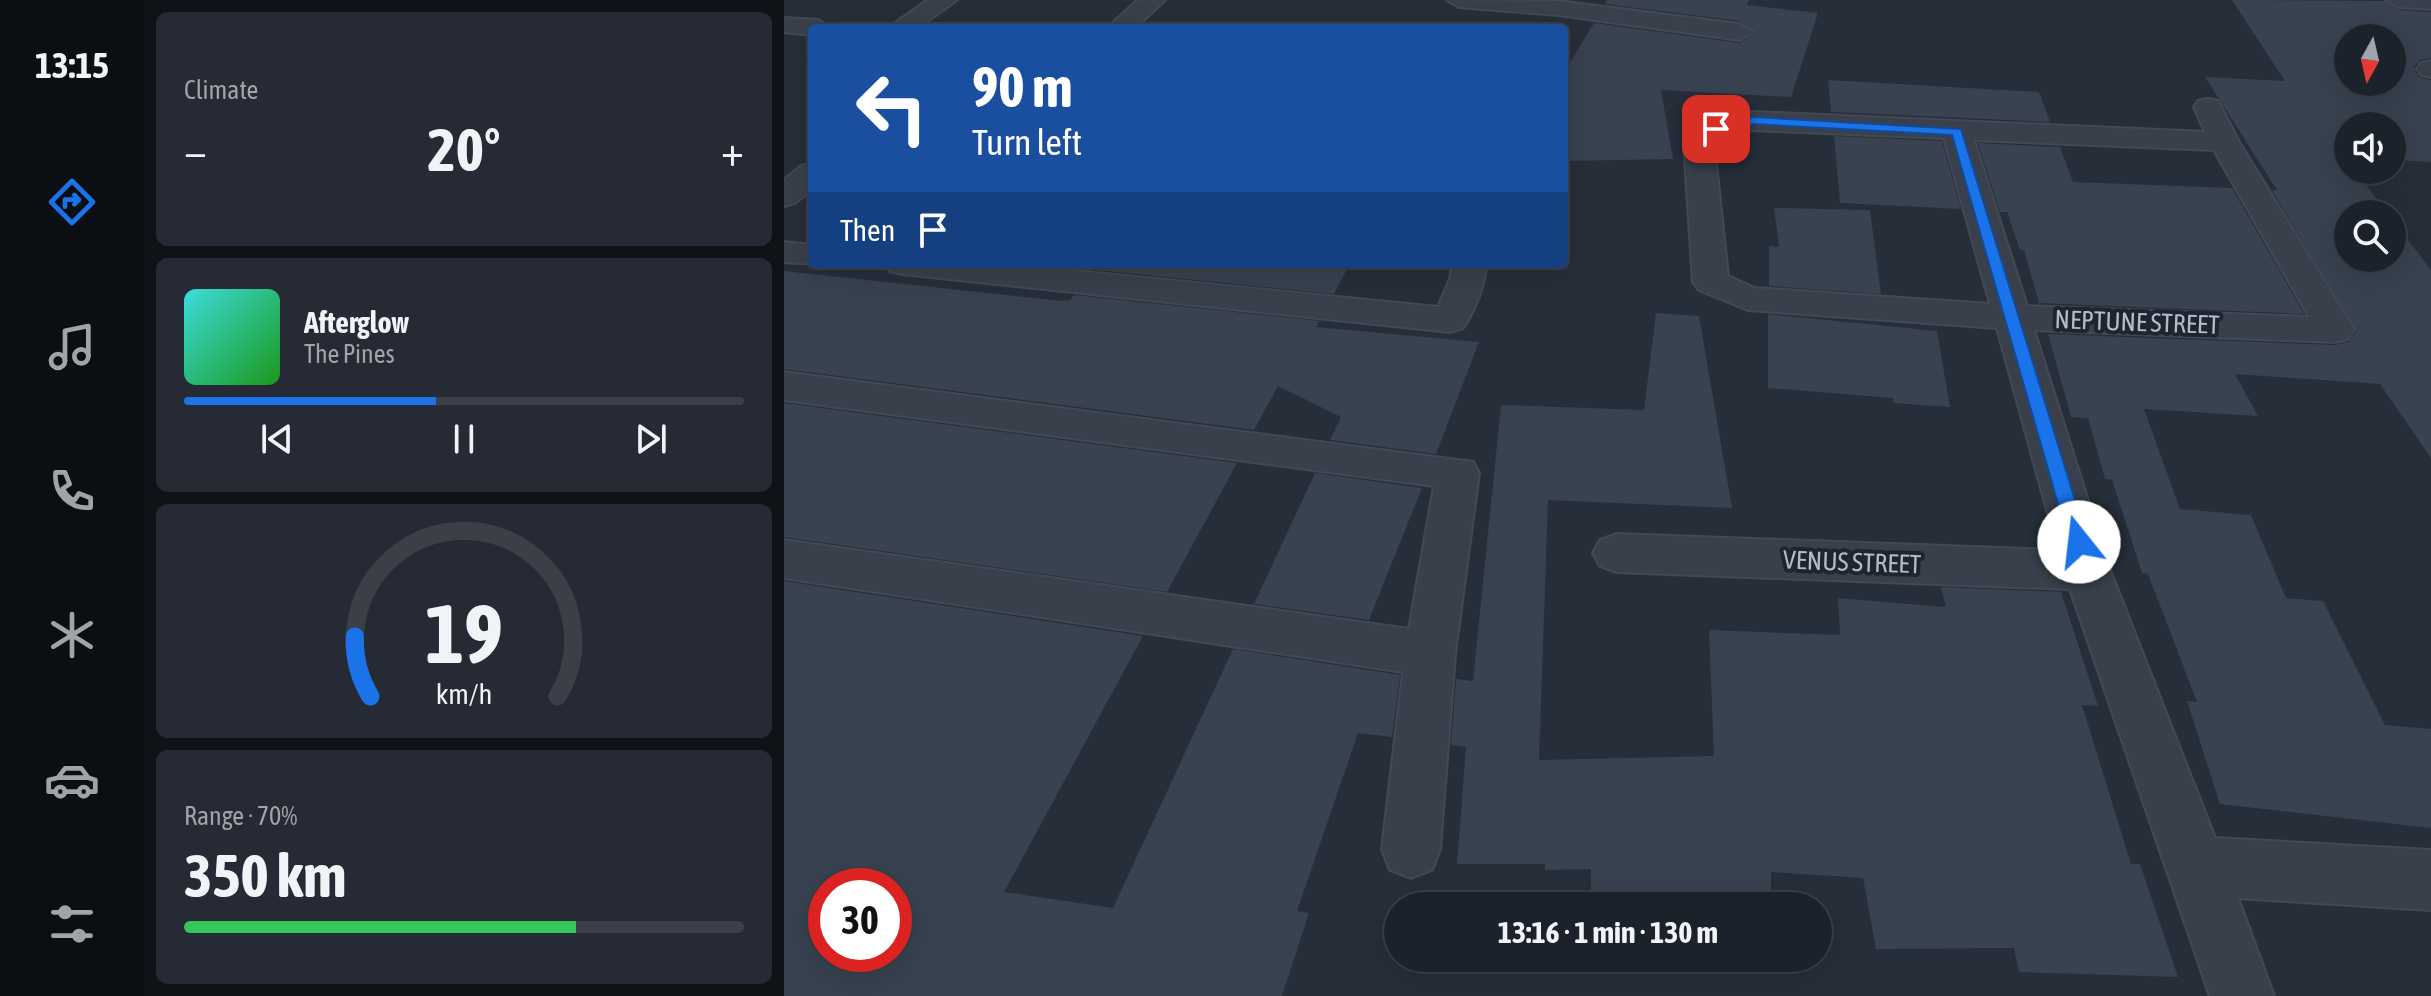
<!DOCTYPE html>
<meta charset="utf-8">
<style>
body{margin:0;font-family:"Asap Condensed",sans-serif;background:#252a34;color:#f1f3f6;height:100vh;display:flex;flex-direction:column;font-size:30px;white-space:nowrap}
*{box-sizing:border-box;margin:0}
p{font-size:26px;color:#a0a4a9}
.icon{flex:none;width:44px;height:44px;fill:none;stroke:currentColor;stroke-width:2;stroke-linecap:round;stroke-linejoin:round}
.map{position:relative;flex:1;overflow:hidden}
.details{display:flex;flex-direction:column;gap:12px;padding:12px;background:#0f1318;width:640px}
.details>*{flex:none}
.banner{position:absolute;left:24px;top:24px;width:760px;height:244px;border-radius:8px;box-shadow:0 8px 32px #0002,0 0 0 2px #3a3f48;background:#1a4fa0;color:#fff;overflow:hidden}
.needle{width:52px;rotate:188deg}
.controls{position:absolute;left:1550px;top:24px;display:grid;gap:16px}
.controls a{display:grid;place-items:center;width:72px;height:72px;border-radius:50%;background:#1c222c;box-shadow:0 8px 32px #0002,0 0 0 2px #3a3f48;font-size:40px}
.speed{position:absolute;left:24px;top:868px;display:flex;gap:16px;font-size:40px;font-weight:700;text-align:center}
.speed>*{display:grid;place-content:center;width:104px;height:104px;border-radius:50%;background:#1c222c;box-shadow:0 8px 32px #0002,0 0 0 2px #3a3f48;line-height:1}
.speed .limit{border:12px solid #d22;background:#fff;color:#111}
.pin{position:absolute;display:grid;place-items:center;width:68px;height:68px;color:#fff;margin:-34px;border-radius:16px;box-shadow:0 4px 12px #0006}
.me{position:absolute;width:88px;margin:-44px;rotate:344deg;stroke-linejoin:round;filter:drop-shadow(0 0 6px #0008)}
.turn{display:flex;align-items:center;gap:28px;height:168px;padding:0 32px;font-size:36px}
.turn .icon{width:104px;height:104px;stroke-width:2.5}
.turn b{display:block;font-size:56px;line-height:68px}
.then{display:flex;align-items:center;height:76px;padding:0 32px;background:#0003;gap:16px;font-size:30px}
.big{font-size:60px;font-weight:700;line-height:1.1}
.details .widget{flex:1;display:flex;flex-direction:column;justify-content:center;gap:12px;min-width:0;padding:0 28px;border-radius:12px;background:#252a34}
.details .dial{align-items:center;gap:0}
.dial svg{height:208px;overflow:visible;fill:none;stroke:#3a3f48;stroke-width:7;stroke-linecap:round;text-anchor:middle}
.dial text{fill:#f1f3f6;stroke:none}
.song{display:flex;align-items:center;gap:24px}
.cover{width:96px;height:96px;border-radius:12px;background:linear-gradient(135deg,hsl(180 70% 55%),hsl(120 70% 35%))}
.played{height:8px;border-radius:4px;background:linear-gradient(90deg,#1a73e8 45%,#3a3f48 45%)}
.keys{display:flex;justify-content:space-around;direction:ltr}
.heat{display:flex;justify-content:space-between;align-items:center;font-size:44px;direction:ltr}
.charge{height:12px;border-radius:6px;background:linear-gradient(90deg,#34c759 70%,#3a3f48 0)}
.trip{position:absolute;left:600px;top:892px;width:448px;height:80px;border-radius:40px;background:#1c222c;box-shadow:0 8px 32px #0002,0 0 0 2px #3a3f48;font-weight:700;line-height:80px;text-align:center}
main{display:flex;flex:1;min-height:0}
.tab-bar{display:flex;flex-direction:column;width:144px;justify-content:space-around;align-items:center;background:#0b0e12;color:#a0a4a9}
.tab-bar .icon{width:56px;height:56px}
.tab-bar .active{color:#1a73e8}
.tab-bar b{font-size:36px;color:#f1f3f6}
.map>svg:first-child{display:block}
.building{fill:#384250;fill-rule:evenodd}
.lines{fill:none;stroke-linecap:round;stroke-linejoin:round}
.minor-casing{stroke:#424954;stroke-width:4}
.minor{fill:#39404b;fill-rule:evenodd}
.route{fill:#1a73e8;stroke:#114b97;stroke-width:2}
.labels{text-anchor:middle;stroke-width:8;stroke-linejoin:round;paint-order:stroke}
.street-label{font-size:26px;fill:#b5bbc6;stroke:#1e2530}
</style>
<main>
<nav class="tab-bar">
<b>13:15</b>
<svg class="icon active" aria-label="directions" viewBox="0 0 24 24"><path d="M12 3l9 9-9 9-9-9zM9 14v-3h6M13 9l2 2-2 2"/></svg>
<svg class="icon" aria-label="music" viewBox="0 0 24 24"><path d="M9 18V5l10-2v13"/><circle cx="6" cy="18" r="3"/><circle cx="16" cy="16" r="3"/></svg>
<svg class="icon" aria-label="phone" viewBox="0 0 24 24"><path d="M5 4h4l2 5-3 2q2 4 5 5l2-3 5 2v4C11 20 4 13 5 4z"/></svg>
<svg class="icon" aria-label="climate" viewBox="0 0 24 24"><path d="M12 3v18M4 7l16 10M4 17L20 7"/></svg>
<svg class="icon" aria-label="car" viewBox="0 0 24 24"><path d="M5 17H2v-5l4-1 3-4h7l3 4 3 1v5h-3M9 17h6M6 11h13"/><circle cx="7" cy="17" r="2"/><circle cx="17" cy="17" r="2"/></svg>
<svg class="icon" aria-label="filters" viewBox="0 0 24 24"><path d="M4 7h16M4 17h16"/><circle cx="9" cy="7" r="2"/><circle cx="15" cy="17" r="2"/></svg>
</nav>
<section class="details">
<div class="widget"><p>Climate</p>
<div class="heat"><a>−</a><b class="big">20°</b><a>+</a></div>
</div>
<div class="widget">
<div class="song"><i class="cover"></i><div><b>Afterglow</b><p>The Pines</p></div></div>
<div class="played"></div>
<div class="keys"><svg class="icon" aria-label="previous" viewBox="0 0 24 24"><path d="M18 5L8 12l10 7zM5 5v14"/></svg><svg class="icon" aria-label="pause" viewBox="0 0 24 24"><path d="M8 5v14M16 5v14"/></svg><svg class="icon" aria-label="next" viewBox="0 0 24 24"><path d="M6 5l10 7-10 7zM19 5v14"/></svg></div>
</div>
<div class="widget dial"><svg viewBox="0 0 100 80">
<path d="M14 69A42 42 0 1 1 86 69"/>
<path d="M14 69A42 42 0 0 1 8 46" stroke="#1a73e8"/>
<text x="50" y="56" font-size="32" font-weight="700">19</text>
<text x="50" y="72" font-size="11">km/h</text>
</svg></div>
<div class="widget"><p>Range · 70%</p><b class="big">350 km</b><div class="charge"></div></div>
</section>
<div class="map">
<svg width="1647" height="996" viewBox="0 0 1647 996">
<rect width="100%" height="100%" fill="#262e3a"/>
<path class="building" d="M823 0H965L963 5 1034 13 1007 97 877 90 889 159 780 161V72L810 23 956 43 972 33 956 21 821 4Z
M1448 0 1600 1 1614 10 1647 12V58L1636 60 1630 67 1634 77 1647 80V162L1608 160V126H1564V157H1561L1564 170H1571L1604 214H1564V258H1608V219L1647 270V458L1596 384 1451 374 1474 416 1360 409 1396 509 1467 515 1502 598 1539 601 1601 725 1647 729V828L1436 804 1403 701 1413 702 1364 574 1358 573 1328 480 1321 479 1304 418 1287 417 1264 334 1551 345 1565 342 1572 332 1488 190H1493L1421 77 1501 81ZM1564 38H1608V82H1564Z
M1044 80 1255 92 1266 122 1047 112Z
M1050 136 1158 141 1177 209 1056 203Z
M1194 143 1276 147 1289 182 1448 188 1520 314 1255 303 1240 250H1236L1223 212H1216Z
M990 208 1086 210 1097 294 985 286V246L995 247Z
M318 264H566L550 294 312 270Z
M0 271 279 301 286 300 290 295 535 321 532 327 695 342 652 454 546 440 557 417 494 386 470 430 0 369Z
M872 313 915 316 948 508 764 500 755 760 930 756 925 630 1056 635 1054 598 1162 607 1157 587 1277 592 1314 706 1298 705 1347 864H1356L1394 977 1235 972 1230 948 1092 949 1079 878 987 872V906H807V869L761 870V864H673L682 747 667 745 672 679 689 681 717 405 860 410Z
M984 314 1153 331 1166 407 1110 403 1109 398 984 388Z
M0 403 453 463 383 592 0 537Z
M531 473 638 488 585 620 470 604Z
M0 581 359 636 220 892 329 908 449 649 616 675 608 737 574 733 513 911 525 913 498 996H0ZM42 886H110V954H42Z"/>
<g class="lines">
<g class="minor-casing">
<path id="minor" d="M144 0H173L134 28H104Z
M354 0H381L351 28H323Z
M663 0 774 1 956 24 969 32 956 40 774 15 675 7Z
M1602 0H1647V9L1614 7Z
M0 18 34 20 47 28H28V35L0 32Z
M1647 61V77L1637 75 1633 69 1637 63Z
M1424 99 1434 101 1455 142 1570 330 1564 339 1551 342 1250 330 1326 570 1431 838 1647 850V910L1454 898 1490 996H1426L1286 589 832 572 816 566 809 553 816 540 832 534 1274 550 1213 328 964 310 915 290 909 282 900 143 922 123 969 112 1421 132 1410 107 1414 101ZM969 130 1160 138 1206 304 970 288 944 276 930 145 942 136ZM1190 140 1430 150 1525 317 1243 306Z
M28 164V189L11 203 0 206V180L17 166Z
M0 242 28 245V264H33L0 262Z
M101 264H222L654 307 666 279 668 264H702C701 286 691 310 679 328L666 332 118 274 106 271Z
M0 372 689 462 695 473 671 654 656 849 648 870 627 878 606 870 598 849 619 672 0 578V540L625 629 650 486 0 400Z"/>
</g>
<use href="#minor" class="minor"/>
</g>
<path class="route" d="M969 117 1177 129 1304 542 1301 548 1295 550 1285 542 1168 135 969 124 932 133 926 129Z"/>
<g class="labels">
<g class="street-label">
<text transform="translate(1353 322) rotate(2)" y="9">NEPTUNE STREET</text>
<text transform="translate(1068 562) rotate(2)" y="9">VENUS STREET</text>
</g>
</g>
</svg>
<div class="controls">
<a><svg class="needle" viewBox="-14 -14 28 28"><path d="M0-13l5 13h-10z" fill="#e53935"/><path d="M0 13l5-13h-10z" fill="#a0a4a9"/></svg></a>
<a><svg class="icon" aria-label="sound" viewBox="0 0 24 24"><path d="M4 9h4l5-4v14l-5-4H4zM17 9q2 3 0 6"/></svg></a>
<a><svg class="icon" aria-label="search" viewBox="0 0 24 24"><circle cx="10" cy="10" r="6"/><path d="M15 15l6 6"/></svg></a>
</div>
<div class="speed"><div class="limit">30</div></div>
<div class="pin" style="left:932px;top:129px;background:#d93025"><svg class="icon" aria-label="arrive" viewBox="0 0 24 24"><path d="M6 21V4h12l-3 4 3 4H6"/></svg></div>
<svg class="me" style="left:1295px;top:542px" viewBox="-20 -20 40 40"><circle r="19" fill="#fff"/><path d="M0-13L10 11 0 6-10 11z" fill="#1a73e8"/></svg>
<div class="trip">13:16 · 1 min · 130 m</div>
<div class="banner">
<div class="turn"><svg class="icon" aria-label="left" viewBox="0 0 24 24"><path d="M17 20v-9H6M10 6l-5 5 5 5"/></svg><div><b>90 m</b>Turn left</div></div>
<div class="then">Then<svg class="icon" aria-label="arrive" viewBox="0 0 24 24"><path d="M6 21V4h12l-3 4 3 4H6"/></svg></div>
</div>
</div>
</main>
